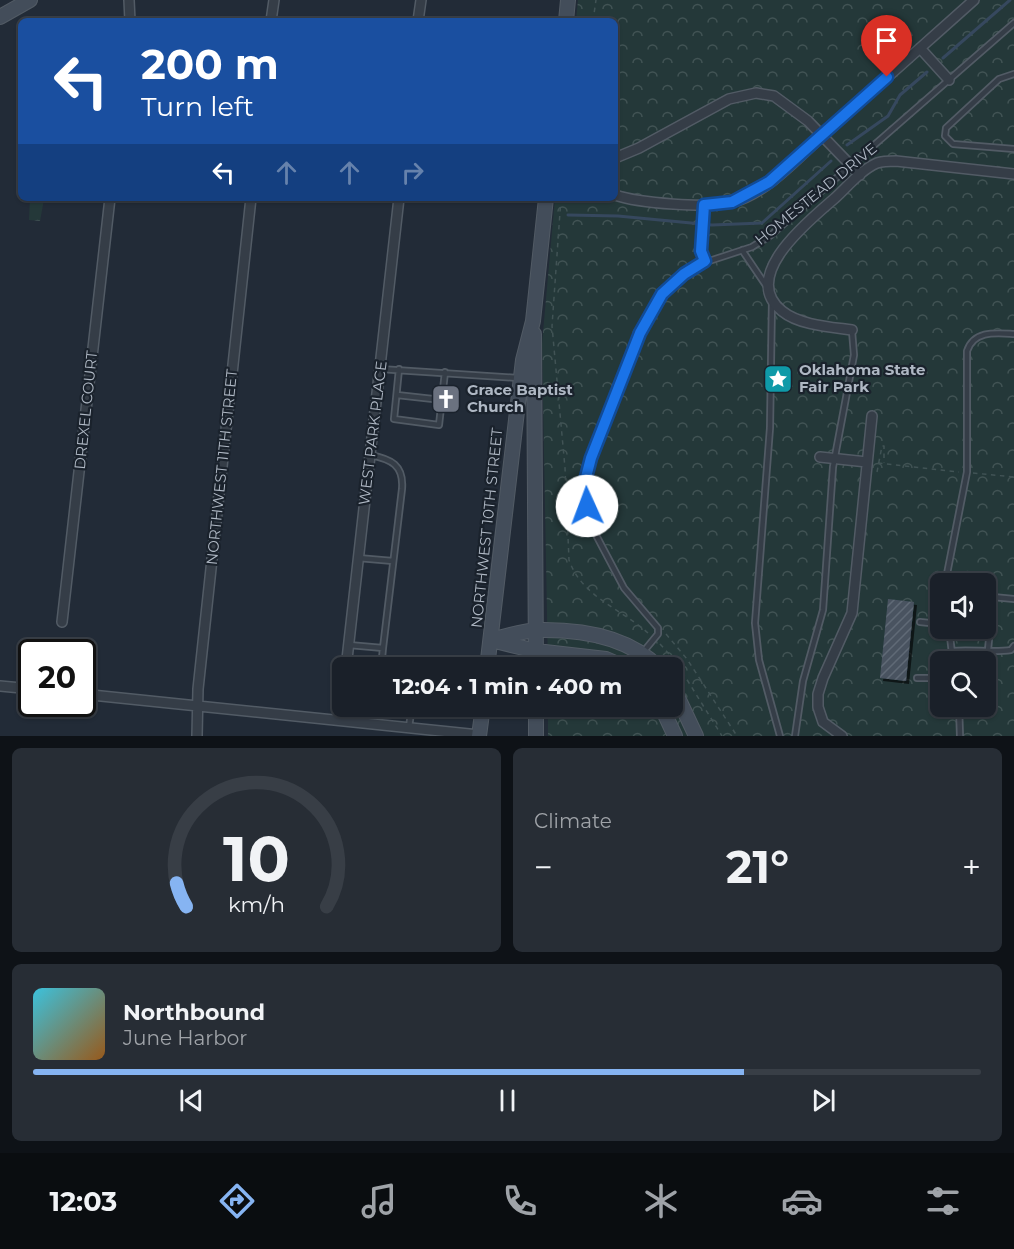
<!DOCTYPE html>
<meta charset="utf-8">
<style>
body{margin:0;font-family:Montserrat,sans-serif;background:#272d35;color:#f1f3f6;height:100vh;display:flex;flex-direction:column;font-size:22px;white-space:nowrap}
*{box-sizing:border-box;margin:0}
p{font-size:20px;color:#9fa3a8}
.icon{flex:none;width:33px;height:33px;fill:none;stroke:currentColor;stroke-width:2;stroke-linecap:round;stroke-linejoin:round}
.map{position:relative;height:736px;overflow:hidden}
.panel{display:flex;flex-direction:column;gap:12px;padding:12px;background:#0e1217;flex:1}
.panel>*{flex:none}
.hud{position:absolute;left:18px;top:18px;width:600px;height:183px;border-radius:9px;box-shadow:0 2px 4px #0004,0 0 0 2px #383e46;background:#1a4fa0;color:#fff;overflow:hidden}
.fabs{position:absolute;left:930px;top:573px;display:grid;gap:12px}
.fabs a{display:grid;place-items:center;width:66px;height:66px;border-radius:9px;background:#1a2029;box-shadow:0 2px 4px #0004,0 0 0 2px #383e46;font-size:30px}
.speed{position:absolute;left:18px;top:639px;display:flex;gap:12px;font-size:30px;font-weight:700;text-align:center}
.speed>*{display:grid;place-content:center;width:78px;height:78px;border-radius:50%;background:#1a2029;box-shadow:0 2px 4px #0004,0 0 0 2px #383e46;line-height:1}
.speed .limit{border:3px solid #111;border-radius:9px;background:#fff;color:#111}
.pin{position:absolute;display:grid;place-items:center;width:51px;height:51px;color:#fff;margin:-62px -26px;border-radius:50% 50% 50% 0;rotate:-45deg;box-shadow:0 0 6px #0007}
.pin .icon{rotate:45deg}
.me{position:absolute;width:66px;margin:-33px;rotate:358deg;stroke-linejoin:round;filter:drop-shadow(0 0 4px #0008)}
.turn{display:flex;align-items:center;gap:21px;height:126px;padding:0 24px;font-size:27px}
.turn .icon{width:78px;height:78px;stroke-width:2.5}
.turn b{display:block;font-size:42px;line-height:51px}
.lanes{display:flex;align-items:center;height:57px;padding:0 24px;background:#0003;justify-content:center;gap:30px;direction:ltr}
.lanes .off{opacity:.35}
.big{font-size:45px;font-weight:700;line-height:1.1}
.panel .tile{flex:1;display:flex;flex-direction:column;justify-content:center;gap:9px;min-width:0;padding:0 21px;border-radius:9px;background:#272d35}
.panel .dial{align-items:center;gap:0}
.dial svg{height:156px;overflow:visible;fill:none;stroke:#383e46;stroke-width:7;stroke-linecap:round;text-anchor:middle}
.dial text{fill:#f1f3f6;stroke:none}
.song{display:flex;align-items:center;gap:18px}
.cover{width:72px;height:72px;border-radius:9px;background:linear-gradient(135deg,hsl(190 70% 55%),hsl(30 70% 35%))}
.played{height:6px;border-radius:3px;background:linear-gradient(90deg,#86b4f2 75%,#383e46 75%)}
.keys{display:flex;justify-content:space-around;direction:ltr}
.heat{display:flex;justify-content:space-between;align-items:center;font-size:33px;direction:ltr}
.panel .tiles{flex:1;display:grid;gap:12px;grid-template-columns:1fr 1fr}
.tile:last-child{grid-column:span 2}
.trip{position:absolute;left:332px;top:657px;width:351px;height:60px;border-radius:9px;background:#1a2029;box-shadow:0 2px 4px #0004,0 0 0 2px #383e46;font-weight:700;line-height:60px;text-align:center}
.menu{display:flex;height:96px;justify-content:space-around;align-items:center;background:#0a0d10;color:#9fa3a8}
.menu .icon{width:42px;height:42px}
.menu .active{color:#86b4f2}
.menu b{font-size:27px;color:#f1f3f6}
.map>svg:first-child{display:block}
.forest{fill:url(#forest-crowns);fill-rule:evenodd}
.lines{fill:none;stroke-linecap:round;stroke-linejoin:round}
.stream{stroke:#36485e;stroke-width:3}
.building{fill:url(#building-hatch);filter:url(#shadow)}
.lane-casing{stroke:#525b65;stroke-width:8}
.street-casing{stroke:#525b65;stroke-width:12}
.secondary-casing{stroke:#525b65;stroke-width:16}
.path{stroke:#415355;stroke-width:1.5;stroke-dasharray:4.5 4.5;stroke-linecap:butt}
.lane{stroke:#353d47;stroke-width:4.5}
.street{stroke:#353d47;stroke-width:9}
.secondary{stroke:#434d5a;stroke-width:14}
.route-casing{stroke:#114b97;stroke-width:15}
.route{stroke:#1a73e8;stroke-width:10}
.labels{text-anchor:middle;stroke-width:4.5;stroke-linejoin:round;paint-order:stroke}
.street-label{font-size:15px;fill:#afb8c4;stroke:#1a222c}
.poi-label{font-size:15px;font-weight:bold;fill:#afb8c4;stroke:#1a222c;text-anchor:start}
</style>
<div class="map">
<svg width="1014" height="736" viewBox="0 0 1014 736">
<defs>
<pattern id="forest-crowns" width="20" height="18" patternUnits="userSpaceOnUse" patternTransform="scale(1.5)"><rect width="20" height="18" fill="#243839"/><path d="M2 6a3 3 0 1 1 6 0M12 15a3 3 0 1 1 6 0" fill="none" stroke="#415354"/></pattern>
<pattern id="building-hatch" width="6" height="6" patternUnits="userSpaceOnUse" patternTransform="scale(1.5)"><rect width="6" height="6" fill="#485361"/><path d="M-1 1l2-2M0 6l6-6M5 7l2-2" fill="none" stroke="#606a76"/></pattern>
<filter id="shadow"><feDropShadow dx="3" dy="3" stdDeviation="0" flood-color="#0009"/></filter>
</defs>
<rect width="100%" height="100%" fill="#222b37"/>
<path class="forest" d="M578 0H1014V736H548V707L672 706V668L548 667 542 344 555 198H615V21H576ZM940 584H986V628H940ZM940 662H986V706H940Z
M30 198 44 199 40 221 29 220Z"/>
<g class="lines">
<path class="stream" d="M943 58 1010 0
M847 145 888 116 900 95 927 72
M568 215 618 216 712 225 762 223 831 161"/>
</g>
<path class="building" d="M888 599 914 602 906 681 880 678Z"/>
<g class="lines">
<g class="lane-casing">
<path id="lane" d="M1014 74 999 79 946 128 945 136 953 144 1014 149
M742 250 767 287
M772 299 770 428 755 623 759 660 780 736
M380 369 518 378
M399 369 394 419 439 425 445 372
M397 395 442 400
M358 558 393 561
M945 584 967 472V351C974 330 996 333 1014 334
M920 622 940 624
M949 628 953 662
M349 645 383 648 402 489C404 465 391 459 370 455
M988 650 993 597 1014 599
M952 651C972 649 993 653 1011 650L1014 646
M381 668 383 648
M630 668 658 634V628L624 588 596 535 585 489 591 458 640 333 662 294 697 265 752 247 771 235 1014 23
M917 678H940
M959 706 960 736
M409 727 412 706
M795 736 803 681 823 610 833 467 854 355 852 331"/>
</g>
<g class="street-casing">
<path id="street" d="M129 0 130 21
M271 21 274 0
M418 21 421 0
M920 48 949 80
M615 158 639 148 729 99 756 93 774 96 808 121 860 175
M615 195C638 203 709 209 733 202 770 192 802 153 831 128 878 85 926 43 974 0
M704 205 701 251 705 262
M852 330C830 327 799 325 782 311 738 276 811 219 835 198 848 186 861 170 877 163 883 161 890 161 896 161L1014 174
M820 457 867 462
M62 622 110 198
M346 668 399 198
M0 686 32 689
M82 694 479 735
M340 720 342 706
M197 736 198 689 251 198
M842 736 823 722 818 707V694L823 678 852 613 872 416"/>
</g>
<g class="secondary-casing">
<path id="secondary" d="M0 17 30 0
M566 21 568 0
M534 334 536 668
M491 640C506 636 522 631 537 630 581 629 628 636 659 668
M495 641 536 651 606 659 627 668
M487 668 523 360 533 321 546 198
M672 685 696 736
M536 706V736
M661 706 675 736
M479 736 483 706"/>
</g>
<path class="path" d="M593 21 596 0
M561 198 552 326 565 468 569 560C582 597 620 608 648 633
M878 463 959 472
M877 472 882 446H884V463
M973 473 1014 477
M666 634 687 659 737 736
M660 644 676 662 722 736"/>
<use href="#lane" class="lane"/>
<use href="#street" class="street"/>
<use href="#secondary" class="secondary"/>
</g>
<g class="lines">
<g class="route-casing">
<path id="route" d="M587 506 585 481 591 458 640 333 662 294 684 274 705 261 701 251 704 205 732 202 769 182 887 77"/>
</g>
<use href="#route" class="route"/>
</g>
<defs>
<g id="sight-square" transform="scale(1.5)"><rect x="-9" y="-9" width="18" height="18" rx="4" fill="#0f9aa8" stroke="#1a222c"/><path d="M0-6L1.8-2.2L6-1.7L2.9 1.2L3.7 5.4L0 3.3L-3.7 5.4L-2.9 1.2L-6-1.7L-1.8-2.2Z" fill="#fff"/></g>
<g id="church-square" transform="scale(1.5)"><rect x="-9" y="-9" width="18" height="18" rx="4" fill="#6b7280" stroke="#1a222c"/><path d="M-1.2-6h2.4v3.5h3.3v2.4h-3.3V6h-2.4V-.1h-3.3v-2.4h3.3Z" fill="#fff"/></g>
</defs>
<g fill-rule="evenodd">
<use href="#sight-square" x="778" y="379"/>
<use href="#church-square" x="446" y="399"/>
</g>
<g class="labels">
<g class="street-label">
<text transform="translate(816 194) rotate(-39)" y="5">HOMESTEAD DRIVE</text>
<text transform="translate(86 410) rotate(-84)" y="5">DREXEL COURT</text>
<text transform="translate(373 433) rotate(-83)" y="5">WEST PARK PLACE</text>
<text transform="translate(222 467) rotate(-84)" y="5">NORTHWEST 11TH STREET</text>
<text transform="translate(487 528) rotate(-84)" y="5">NORTHWEST 10TH STREET</text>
</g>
<g class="poi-label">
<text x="799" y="375">Oklahoma State<tspan x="799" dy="17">Fair Park</tspan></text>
<text x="467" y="395">Grace Baptist<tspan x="467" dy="17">Church</tspan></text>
</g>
</g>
</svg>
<div class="fabs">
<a><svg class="icon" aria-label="sound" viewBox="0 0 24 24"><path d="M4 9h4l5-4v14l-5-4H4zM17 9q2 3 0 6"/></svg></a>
<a><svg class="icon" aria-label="search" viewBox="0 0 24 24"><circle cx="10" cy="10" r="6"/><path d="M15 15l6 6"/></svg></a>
</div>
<div class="speed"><div class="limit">20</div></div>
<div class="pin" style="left:887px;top:77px;background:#d93025"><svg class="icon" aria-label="arrive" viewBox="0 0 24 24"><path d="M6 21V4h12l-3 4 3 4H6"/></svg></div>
<svg class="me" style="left:587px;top:506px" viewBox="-20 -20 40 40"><circle r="19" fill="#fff"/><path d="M0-13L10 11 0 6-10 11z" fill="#1a73e8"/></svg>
<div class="trip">12:04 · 1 min · 400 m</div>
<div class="hud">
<div class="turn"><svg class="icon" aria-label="left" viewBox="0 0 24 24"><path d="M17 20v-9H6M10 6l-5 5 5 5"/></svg><div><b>200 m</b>Turn left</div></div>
<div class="lanes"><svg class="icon" aria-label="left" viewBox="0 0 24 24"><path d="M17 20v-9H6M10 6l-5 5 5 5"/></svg><svg class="icon off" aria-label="ahead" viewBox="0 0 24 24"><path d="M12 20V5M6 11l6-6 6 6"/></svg><svg class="icon off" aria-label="ahead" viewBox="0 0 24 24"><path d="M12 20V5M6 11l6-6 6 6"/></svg><svg class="icon off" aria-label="right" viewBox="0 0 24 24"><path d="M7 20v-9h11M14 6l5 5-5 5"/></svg></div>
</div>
</div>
<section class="panel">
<div class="tiles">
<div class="tile dial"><svg viewBox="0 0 100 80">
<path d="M14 69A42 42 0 1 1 86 69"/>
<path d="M14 69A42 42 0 0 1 9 57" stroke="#86b4f2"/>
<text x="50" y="56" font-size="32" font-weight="700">10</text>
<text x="50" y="72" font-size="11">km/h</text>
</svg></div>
<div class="tile"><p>Climate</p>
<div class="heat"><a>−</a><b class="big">21°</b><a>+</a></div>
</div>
<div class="tile">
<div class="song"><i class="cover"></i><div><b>Northbound</b><p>June Harbor</p></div></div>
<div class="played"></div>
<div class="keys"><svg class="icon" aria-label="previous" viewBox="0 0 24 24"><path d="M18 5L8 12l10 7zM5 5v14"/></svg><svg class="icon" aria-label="pause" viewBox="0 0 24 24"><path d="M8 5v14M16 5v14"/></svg><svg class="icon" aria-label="next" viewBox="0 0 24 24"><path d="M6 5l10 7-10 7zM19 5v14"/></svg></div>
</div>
</div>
</section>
<nav class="menu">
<b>12:03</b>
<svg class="icon active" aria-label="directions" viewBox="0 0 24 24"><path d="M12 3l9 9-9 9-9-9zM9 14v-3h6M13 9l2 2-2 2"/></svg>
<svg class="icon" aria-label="music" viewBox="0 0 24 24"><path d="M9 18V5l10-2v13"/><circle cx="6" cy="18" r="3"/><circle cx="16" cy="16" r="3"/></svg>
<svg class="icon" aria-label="phone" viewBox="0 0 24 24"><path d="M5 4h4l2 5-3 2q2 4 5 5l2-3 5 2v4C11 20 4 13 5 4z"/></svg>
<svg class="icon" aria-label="climate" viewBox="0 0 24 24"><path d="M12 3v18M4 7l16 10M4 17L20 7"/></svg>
<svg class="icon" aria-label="car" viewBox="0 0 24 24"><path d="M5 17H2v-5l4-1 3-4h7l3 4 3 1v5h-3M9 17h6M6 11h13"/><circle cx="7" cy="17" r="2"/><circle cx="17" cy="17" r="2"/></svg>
<svg class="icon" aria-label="filters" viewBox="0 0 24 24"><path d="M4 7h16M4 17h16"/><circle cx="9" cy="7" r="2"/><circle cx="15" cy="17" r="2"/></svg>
</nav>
